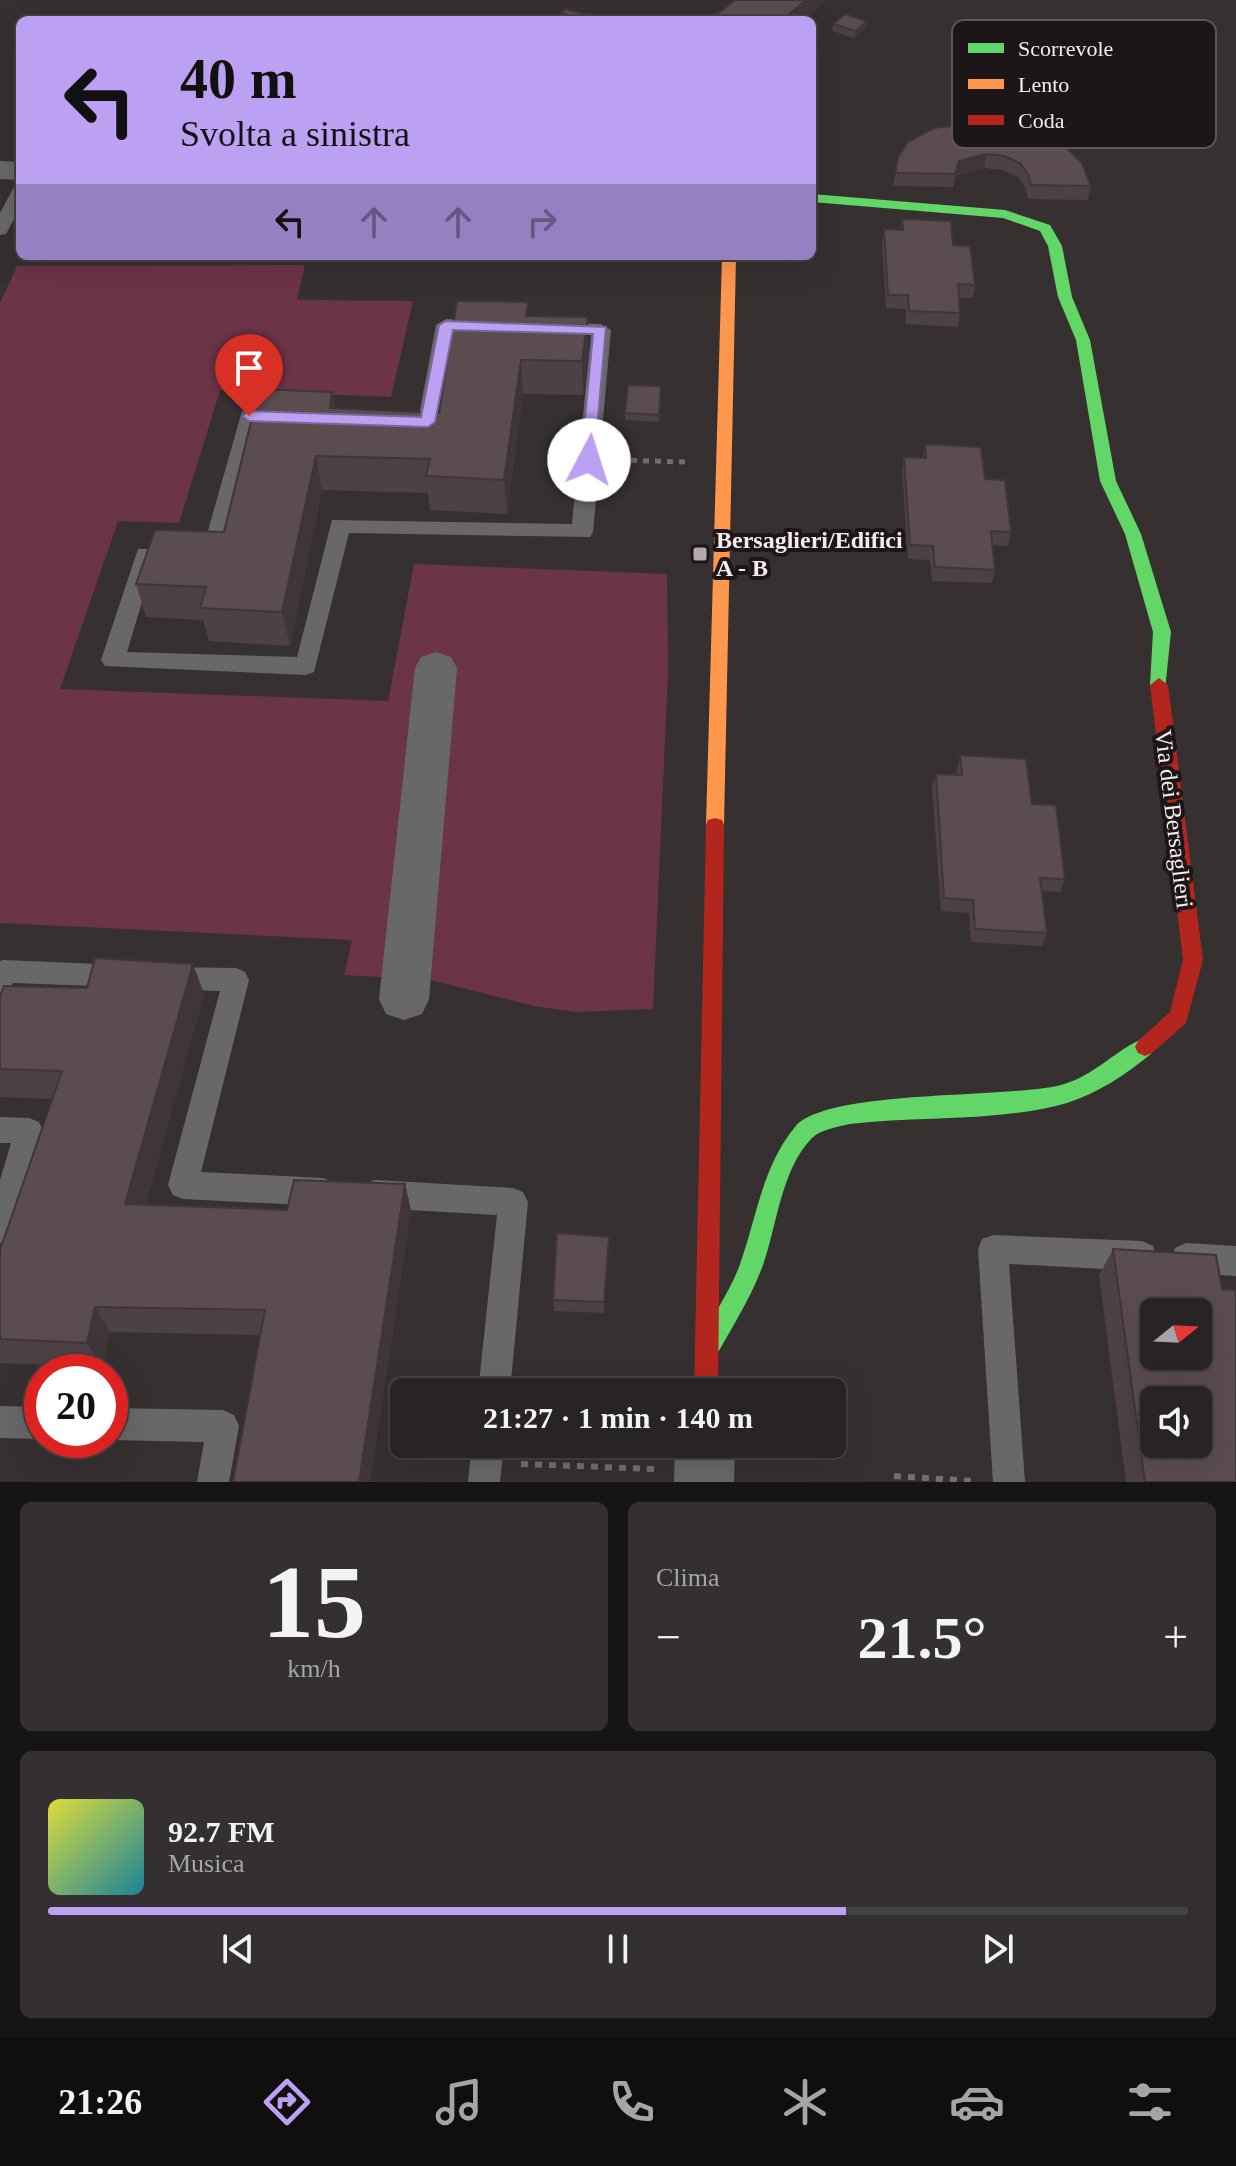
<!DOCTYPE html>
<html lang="it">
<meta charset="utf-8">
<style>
body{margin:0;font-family:Georgia,serif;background:#343032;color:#f1f3f6;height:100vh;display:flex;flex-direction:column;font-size:30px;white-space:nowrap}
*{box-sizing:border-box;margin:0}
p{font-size:26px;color:#a5a4a7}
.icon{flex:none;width:44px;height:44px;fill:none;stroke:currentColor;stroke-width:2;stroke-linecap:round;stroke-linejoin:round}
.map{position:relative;height:1482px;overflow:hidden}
.side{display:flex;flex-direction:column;gap:20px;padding:20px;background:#161414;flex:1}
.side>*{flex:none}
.guide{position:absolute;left:16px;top:16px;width:800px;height:244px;border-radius:12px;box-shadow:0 8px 32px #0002,0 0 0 2px #444142;background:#bca0f2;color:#111;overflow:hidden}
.needle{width:52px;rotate:72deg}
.tools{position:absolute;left:1140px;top:1298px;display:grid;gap:16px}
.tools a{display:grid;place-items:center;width:72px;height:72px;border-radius:12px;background:#282425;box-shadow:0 8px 32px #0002,0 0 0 2px #444142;font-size:40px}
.speed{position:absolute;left:24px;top:1354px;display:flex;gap:16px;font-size:40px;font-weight:700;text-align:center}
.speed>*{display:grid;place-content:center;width:104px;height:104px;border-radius:50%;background:#282425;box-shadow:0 8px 32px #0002,0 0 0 2px #444142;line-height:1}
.speed .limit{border:12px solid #d22;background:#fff;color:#111}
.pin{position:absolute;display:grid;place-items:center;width:68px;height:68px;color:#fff;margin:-82px -34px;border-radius:50% 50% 50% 0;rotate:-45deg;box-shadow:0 0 8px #0007}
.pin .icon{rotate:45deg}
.me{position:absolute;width:88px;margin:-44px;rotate:5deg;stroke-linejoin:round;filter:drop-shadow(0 0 6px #0008)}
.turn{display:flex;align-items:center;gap:28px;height:168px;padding:0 32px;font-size:36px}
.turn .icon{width:104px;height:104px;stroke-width:2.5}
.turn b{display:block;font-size:56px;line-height:68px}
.lanes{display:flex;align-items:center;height:76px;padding:0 32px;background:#0003;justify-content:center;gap:40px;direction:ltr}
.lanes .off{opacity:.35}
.big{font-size:60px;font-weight:700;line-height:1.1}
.side .card{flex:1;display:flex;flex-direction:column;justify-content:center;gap:12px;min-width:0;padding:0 28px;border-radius:12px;background:#343032}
.side .dial{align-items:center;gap:0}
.dial b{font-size:104px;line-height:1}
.song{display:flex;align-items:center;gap:24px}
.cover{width:96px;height:96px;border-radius:12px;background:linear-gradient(135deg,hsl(60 70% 55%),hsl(190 70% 35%))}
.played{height:8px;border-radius:4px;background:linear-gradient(90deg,#bca0f2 70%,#444142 70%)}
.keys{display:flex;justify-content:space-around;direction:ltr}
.heat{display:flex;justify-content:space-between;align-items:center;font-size:44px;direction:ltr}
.side .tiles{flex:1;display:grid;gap:20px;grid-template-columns:1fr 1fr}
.card:last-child{grid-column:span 2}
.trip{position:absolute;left:390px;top:1378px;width:456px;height:80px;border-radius:12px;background:#282425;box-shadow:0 8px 32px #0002,0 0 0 2px #444142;font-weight:700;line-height:80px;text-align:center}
.menu{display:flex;height:128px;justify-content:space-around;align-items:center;background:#100e0f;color:#a5a4a7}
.menu .icon{width:56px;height:56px}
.menu .current{color:#bca0f2}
.menu b{font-size:36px;color:#f1f3f6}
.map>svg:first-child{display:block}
.green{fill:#6c3447}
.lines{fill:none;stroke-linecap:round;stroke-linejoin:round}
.path-far1{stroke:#716f71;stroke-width:5;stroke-dasharray:6 6;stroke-linecap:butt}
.path{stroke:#716f71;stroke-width:6;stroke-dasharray:7 7;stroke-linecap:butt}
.lane{fill:#696869;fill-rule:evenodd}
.street{fill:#696869;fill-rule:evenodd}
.fast{fill:#63d668;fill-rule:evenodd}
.slow{fill:#ff974d;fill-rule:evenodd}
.jam{fill:#b3261e;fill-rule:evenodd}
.wall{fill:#4e4145}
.shaded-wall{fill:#403538}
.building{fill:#5b4c50;stroke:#403538;stroke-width:2;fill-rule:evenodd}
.route{fill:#bca0f2;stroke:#7a689d;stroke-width:2}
.poi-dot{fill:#b2aaac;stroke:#1d1618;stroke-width:3}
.labels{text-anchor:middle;stroke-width:8;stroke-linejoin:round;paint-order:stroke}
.poi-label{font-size:24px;font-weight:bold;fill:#f5ecee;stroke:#1d1618;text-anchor:start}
.street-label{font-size:24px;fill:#f5ecee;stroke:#1d1618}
.key{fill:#1d1618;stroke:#5e5658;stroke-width:2}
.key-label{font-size:22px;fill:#f5ecee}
</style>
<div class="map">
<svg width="1236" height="1482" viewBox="0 0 1236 1482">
<rect width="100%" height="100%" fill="#363031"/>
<path class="green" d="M305 265 297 300 413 301 391 397 220 390 179 523 118 521 60 689 388 701 414 564 667 574 668 673 653 1009 576 1012 534 1006 431 980 344 975 352 940 0 923V303L17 266Z"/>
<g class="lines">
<path class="path-far1" d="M619 460 685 462"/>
<path class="path" d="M521 1464 655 1469
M894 1476 973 1481"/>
<path class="lane" d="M20 186V208L6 234 0 235V213L14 187Z
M446 319 601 324 611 330 593 532 590 537 349 533 314 672 306 675 105 666 101 660 138 549 203 548 242 411 419 415 436 325ZM454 331 591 335 572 524 332 520 297 657 127 652 154 562 212 564 220 561 223 556 257 423 435 427Z
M3 960 123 965 132 968 136 976 132 984 123 987 13 983 10 989 0 993V961Z
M167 967 236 968 245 972 249 980 201 1172 323 1178 333 1182 338 1192 333 1202 323 1206 183 1199 173 1195 168 1185 220 991 167 989 158 986 154 978 158 970Z
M0 1117 29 1118 39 1122 43 1131 15 1229 11 1239 0 1243V1180L11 1143H0Z
M375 1180 513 1188 523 1192 528 1202 510 1392H478L497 1215 375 1208 365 1204 360 1194 365 1184Z
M993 1235 1142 1241 1153 1246 1157 1256 1153 1266 1142 1271 1009 1264 1025 1482H993L978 1249 982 1239Z
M1186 1243 1236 1246V1276L1186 1273 1175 1268 1171 1258 1175 1248Z
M0 1406 42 1407V1439L0 1438Z
M110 1408 223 1410 234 1415 239 1426 229 1482H197L204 1442 110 1440Z
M472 1444H504L500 1482H468Z"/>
<path class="street" d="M0 161 20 162V180L0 179Z
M436 652 451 657 457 668 429 999 422 1014 404 1020 386 1014 379 999 415 668 421 657Z
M675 1444H735L734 1482H674Z"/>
<path class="fast" d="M812 194 1005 210 1050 225 1062 246 1072 297 1090 340 1116 481 1141 534 1171 632 1165 690H1153L1150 685 1153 632 1125 534 1100 481 1076 340 1058 297 1048 246 1040 231 1003 218 812 202Z
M1145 1038 1152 1041 1155 1047 1152 1053C1127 1074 1098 1093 1067 1103 1002 1122 918 1116 850 1124 837 1127 821 1129 811 1139 781 1171 777 1225 763 1265 751 1298 732 1327 715 1358L707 1362 699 1358 695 1350 699 1342C712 1317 729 1293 739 1267 756 1221 762 1166 795 1127 826 1089 1005 1099 1061 1085 1095 1076 1117 1048 1145 1038Z"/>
<path class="slow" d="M722 256H736L724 825 722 830H708L706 825Z"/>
<path class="jam" d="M1159 678 1168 685 1203 960 1186 1023 1152 1053 1145 1056 1138 1053 1135 1047 1138 1041 1170 1012 1183 960 1150 685Z
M715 818 722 820 724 825 718 1392H694L706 825 708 820Z"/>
</g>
<path class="wall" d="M561 13 585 14 586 20 561 19Z
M833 24 866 27 855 38 832 31Z
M976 123 1091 186 1088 200 1028 199 1025 187 1018 177 1002 170 984 168 957 175 953 187 893 186 898 157Z
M902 219 953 245 975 285 973 298H959L960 313 958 327 906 324V309L886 308 882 243 884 229 900 230Z
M529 316 588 317V350L583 395 523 394 507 514 430 510 428 493 322 490 290 646 209 641 203 620 146 617 136 584 224 532 332 392 335 409 439 413Z
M661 386 659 422 625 420V413Z
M925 444 985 479 1011 532 1008 546 992 545 995 570 992 583 932 581 930 560 908 559 902 471 904 457 923 458Z
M960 755 1032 804 1065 879 1060 892 1042 891 1047 933 1042 946 971 942 969 913 941 911 932 787 936 774 957 775V769Z
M204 994 146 1205 287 1210 405 1184 411 1211 370 1482H233L260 1335 110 1332 103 1367 0 1363V1250L52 1099 0 1097V997Z
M609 1237 604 1313 554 1311 553 1300Z
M1113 1249 1236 1482H1126L1099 1275Z"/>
<path class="shaded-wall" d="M806 0H827L803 20H782Z
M867 21 866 27 855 38 856 31Z
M986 154 984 168 957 175 953 187 955 174 959 161Z
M588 317V350L583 395 582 361Z
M521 360 523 394 507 514 504 480Z
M332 392 338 426 330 408Z
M316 456 322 490 290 646 282 612Z
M193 964 204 994 139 1232 125 1204Z
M405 1184 411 1211 370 1482H359Z
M609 1237V1248L604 1313V1302Z
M95 1307 110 1332 103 1367 87 1343Z"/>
<path class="building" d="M735 0H806L782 20H709Z
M565 9 585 14 581 18 561 13Z
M845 14 867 21 856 31 833 24Z
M976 123 1010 125 1064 145 1082 163 1091 186 1031 185 1028 174 1020 163 1004 156 986 154 959 161 955 174 895 173 898 157 908 142 934 128Z
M902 219 951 221 953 245 970 246 975 285 958 284 960 313 909 311 908 295H888L884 229 903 230Z
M457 301 528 302 526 316 588 317 582 361 521 360 504 480 426 476 430 459 316 456 282 612 200 608 206 587 136 584 155 530 224 532 259 389 332 392 330 408 439 413Z
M628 385 661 386 659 415 625 413Z
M925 444 981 447 985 479 1005 480 1011 532 991 531 995 570 935 567 933 546 910 545 904 457 926 458Z
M960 755 1026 759 1032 804 1056 805 1065 879 1040 878 1047 933 975 929 973 900 944 898 936 774 962 775Z
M95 958 193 964 125 1204 287 1210 294 1180 405 1184 359 1482H233L265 1310 95 1307 87 1343 0 1339V1250L62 1071 0 1069V997L4 986 87 988Z
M557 1233 609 1237 604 1302 553 1300Z
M1113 1249 1216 1255 1222 1289 1236 1290V1482H1145ZM1154 1312H1198V1356H1154ZM1154 1400H1198V1444H1154Z"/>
<path class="route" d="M446 321 606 327 594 463H583L581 460 593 334 453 330 435 422 428 427 249 421 242 416 249 411 421 417 439 325Z"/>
<rect class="poi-dot" x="692" y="546" width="16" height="16" rx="4"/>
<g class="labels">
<g class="poi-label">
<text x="716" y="548">Bersaglieri/Edifici<tspan x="716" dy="28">A - B</tspan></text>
</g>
<g class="street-label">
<text transform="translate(1174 819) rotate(83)" y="8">Via dei Bersaglieri</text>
</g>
</g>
<rect x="952" y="20" width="264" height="128" rx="12" class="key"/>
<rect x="968" y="43" width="36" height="10" fill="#63d668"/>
<rect x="968" y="79" width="36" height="10" fill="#ff974d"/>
<rect x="968" y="115" width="36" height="10" fill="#b3261e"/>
<g class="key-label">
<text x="1018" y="56">Scorrevole</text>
<text x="1018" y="92">Lento</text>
<text x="1018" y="128">Coda</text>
</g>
</svg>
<div class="tools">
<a><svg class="needle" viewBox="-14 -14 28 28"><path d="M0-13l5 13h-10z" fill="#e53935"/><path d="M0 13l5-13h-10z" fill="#a5a4a7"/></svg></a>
<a><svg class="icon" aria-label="sound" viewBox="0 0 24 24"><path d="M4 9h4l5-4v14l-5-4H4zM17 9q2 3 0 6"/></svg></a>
</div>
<div class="speed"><div class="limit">20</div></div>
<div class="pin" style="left:249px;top:416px;background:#d93025"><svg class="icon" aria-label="arrive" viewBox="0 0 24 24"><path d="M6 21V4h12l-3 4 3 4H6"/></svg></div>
<svg class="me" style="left:589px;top:460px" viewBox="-20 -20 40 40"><circle r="19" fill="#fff"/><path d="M0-13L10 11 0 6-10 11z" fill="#bca0f2"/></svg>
<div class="trip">21:27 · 1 min · 140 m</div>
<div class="guide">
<div class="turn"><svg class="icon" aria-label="left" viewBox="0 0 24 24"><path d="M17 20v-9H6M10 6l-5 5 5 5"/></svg><div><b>40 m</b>Svolta a sinistra</div></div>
<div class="lanes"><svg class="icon" aria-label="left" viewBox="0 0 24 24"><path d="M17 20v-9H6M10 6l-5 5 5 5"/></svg><svg class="icon off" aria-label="ahead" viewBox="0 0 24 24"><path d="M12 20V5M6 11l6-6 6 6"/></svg><svg class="icon off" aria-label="ahead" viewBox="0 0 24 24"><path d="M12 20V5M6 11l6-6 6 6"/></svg><svg class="icon off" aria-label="right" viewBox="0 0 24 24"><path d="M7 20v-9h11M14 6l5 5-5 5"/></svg></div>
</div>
</div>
<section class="side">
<div class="tiles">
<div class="card dial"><b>15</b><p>km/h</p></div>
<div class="card"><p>Clima</p>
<div class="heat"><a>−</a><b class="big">21.5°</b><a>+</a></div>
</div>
<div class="card">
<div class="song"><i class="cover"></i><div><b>92.7 FM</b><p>Musica</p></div></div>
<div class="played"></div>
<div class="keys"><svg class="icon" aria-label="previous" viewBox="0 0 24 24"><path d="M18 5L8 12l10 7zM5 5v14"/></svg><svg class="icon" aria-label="pause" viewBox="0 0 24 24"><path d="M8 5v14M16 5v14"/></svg><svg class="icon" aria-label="next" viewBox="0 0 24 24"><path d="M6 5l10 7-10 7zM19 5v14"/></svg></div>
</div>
</div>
</section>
<nav class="menu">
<b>21:26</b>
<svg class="icon current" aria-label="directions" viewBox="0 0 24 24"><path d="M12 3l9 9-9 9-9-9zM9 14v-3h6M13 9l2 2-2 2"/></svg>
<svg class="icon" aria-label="music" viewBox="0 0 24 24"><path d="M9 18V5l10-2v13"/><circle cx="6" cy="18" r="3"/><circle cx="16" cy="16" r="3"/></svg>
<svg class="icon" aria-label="phone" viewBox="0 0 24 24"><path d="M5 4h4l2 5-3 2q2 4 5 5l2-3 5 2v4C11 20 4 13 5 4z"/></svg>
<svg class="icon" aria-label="climate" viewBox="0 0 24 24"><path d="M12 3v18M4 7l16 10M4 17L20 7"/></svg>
<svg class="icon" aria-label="car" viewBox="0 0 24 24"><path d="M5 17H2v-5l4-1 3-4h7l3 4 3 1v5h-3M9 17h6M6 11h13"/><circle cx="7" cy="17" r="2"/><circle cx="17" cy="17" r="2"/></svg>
<svg class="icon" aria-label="filters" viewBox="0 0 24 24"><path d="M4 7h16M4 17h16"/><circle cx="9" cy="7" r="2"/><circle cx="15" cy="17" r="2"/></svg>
</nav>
